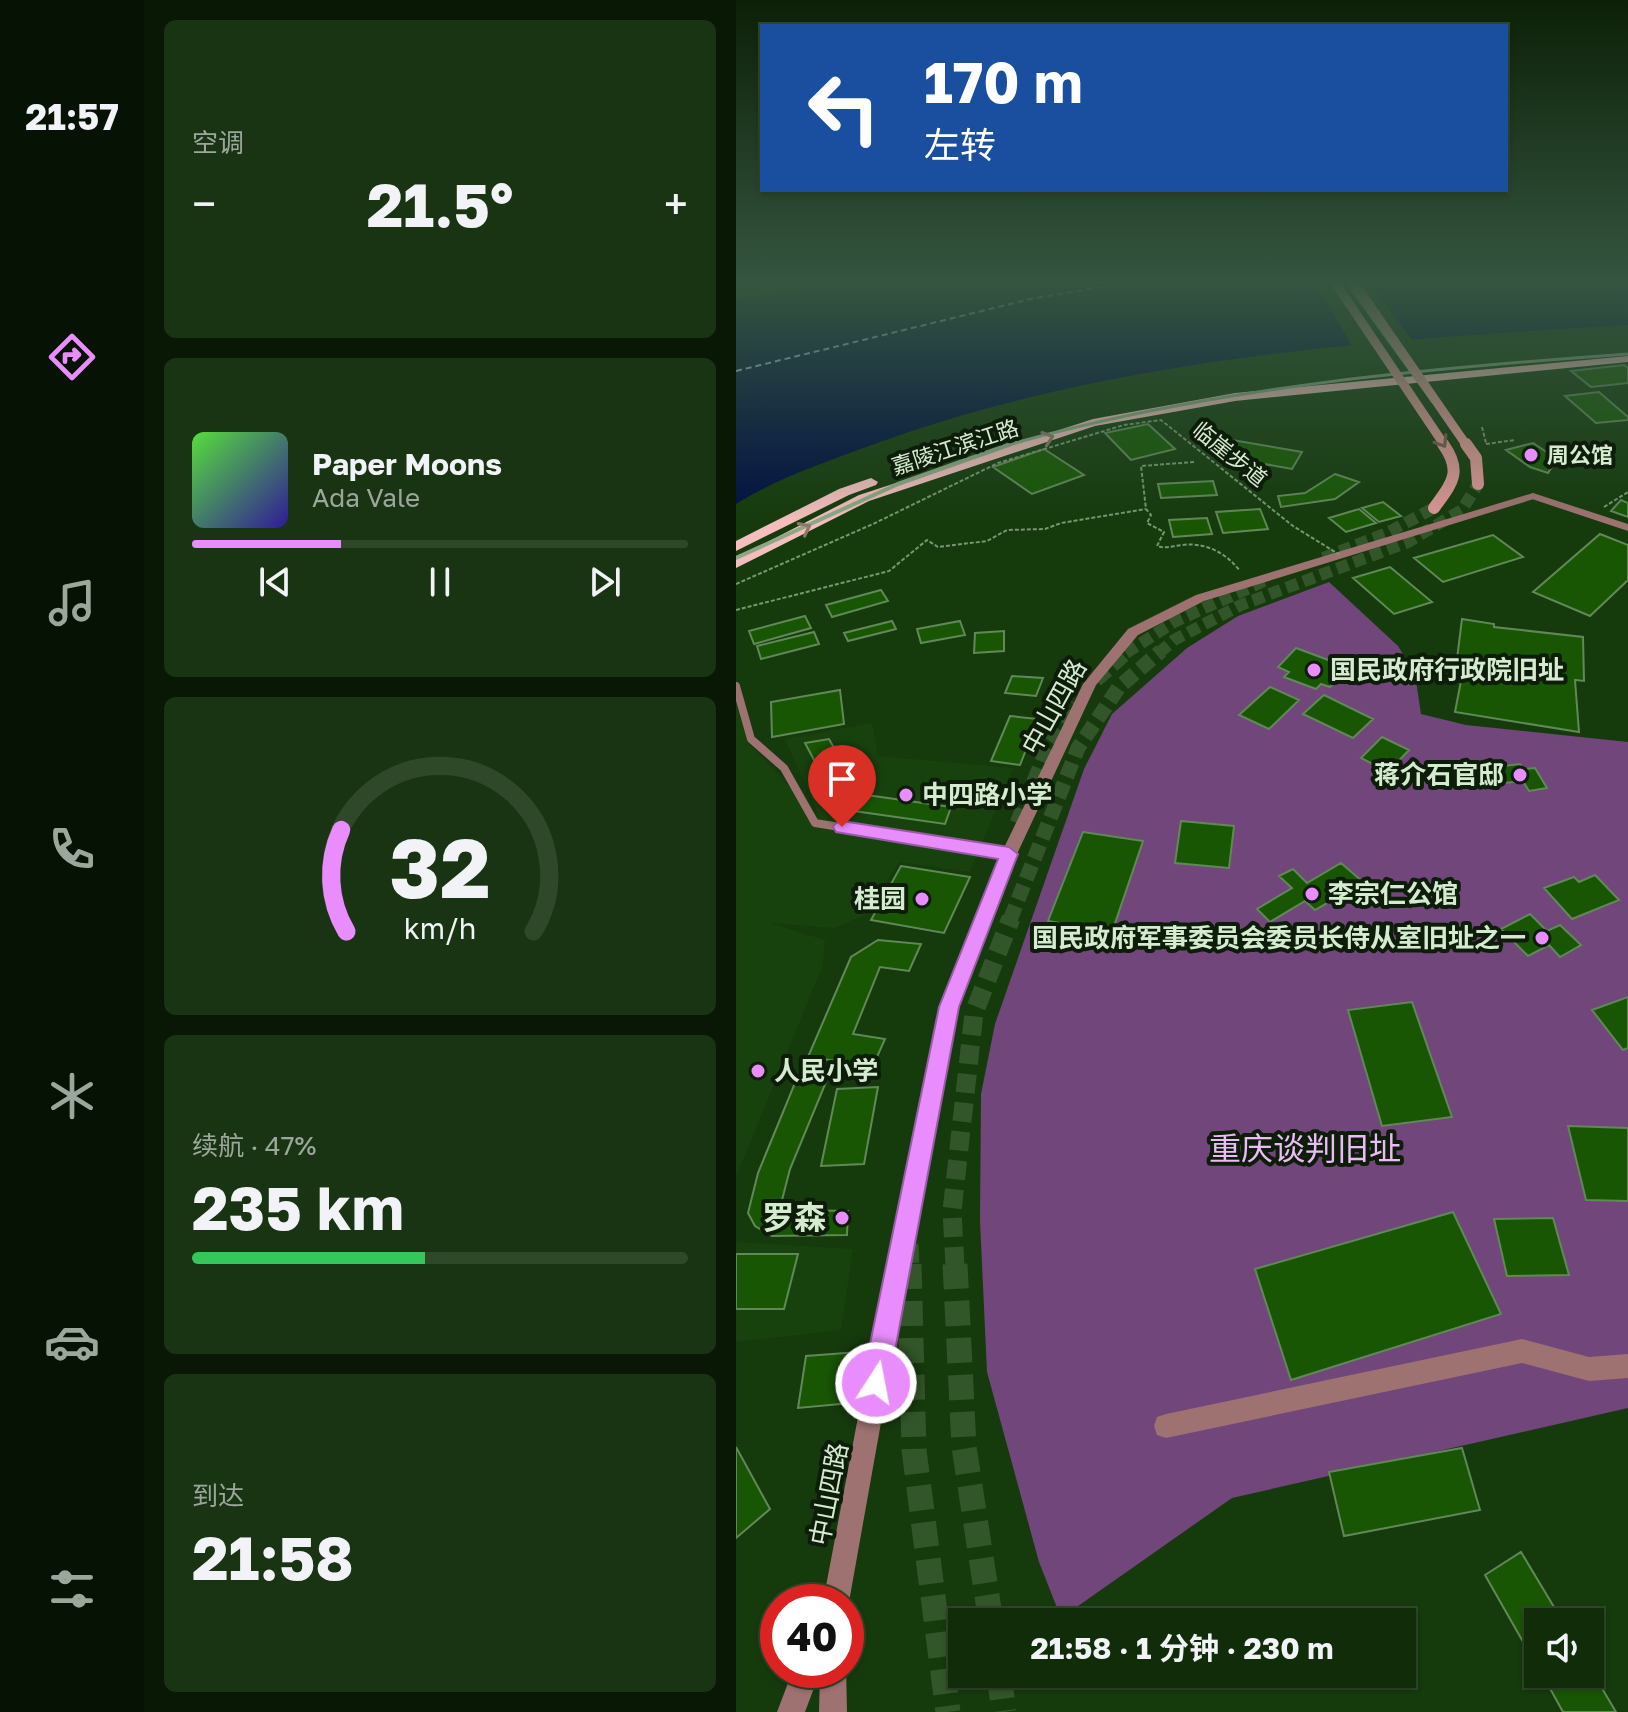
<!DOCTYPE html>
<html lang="zh">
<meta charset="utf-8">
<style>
body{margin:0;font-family:"Golos Text","Noto Sans SC",sans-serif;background:#193412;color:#f1f3f6;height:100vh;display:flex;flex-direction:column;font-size:30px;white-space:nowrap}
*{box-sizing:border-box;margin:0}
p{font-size:26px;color:#9ca79c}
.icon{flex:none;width:44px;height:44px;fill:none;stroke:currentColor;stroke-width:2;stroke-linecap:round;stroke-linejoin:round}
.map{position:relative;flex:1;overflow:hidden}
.panel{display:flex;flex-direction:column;gap:20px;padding:20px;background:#091805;width:592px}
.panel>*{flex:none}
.hud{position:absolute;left:24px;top:24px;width:748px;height:168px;border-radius:0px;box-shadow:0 2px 6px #0004,0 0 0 2px #30482a;background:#1a4fa0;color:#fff;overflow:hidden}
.buttons{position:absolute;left:788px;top:1608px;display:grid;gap:16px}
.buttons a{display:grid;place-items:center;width:80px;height:80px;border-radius:0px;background:#102c09;box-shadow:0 2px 6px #0004,0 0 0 2px #30482a;font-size:40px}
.speed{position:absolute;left:24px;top:1584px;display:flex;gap:16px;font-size:40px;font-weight:700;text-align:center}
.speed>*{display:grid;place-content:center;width:104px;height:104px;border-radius:50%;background:#102c09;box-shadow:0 2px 6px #0004,0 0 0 2px #30482a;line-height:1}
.speed .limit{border:12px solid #d22;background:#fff;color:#111}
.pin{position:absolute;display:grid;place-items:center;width:68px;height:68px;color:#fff;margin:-82px -34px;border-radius:50% 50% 50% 0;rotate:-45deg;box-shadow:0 0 8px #0007}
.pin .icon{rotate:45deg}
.me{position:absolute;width:88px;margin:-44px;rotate:11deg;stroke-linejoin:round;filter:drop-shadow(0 0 6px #0008)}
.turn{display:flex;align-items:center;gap:28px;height:168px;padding:0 32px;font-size:36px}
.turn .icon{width:104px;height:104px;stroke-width:2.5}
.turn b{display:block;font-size:56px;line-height:68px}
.big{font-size:60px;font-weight:700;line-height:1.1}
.panel .card{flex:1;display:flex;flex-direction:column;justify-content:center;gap:12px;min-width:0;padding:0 28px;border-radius:12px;background:#193412}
.panel .dial{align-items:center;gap:0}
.dial svg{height:208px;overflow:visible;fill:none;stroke:#30482a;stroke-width:7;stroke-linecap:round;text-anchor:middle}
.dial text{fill:#f1f3f6;stroke:none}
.song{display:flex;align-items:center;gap:24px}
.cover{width:96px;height:96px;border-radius:12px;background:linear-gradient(135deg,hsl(110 70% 55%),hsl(250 70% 35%))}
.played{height:8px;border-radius:4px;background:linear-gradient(90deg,#e98dfe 30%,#30482a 30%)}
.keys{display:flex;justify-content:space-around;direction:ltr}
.heat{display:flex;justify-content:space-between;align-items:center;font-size:44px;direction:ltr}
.charge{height:12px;border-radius:6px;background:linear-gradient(90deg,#34c759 47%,#30482a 0)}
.trip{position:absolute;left:212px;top:1608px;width:468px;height:80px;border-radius:0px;background:#102c09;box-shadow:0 2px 6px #0004,0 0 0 2px #30482a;font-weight:700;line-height:80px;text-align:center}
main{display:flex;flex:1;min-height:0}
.dock{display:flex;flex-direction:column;width:144px;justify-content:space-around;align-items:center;background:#061204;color:#9ca79c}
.dock .icon{width:56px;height:56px}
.dock .active{color:#e98dfe}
.dock b{font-size:36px;color:#f1f3f6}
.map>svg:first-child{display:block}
.built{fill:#17420d}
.green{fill:#71467a}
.water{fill:#000f41}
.pier{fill:#153a0c}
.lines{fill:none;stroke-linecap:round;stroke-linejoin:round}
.ferry{stroke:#b5cef6;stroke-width:2;stroke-dasharray:6 4;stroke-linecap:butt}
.building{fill:#185604;stroke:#618858;stroke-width:2}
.secondary-tunnel-far3{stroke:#325529;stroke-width:12;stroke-dasharray:12 6;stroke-linecap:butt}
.secondary-tunnel-far2{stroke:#325529;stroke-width:15;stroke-dasharray:15 7;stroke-linecap:butt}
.secondary-tunnel-far1{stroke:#325529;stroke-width:19;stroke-dasharray:19 10;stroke-linecap:butt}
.secondary-tunnel{stroke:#325529;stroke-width:25;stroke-dasharray:25 12;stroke-linecap:butt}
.path{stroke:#799672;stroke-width:2;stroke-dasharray:4 2;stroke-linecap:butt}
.service{stroke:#9e7271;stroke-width:8}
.minor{fill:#9e7271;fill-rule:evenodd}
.tertiary{fill:#9e7271;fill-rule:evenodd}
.primary{fill:#f5bebd;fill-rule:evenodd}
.rail-far1{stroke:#8ca785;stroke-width:3}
.rail{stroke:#8ca785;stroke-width:4}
.path-bridge{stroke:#799672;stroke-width:2;stroke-dasharray:4 2;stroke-linecap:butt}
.secondary-bridge-far1{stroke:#dc9695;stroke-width:9}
.secondary-bridge{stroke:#dc9695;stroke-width:12}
.oneway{stroke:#8d766c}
.oneway2{stroke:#745a50}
.route{fill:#e98dfe;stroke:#975ca5;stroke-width:2}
.poi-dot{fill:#e98dfe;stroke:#0d1d0a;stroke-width:3}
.labels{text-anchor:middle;stroke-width:8;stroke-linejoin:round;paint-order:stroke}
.far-street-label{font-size:22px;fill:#d5ebd0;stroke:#0d1d0a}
.far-poi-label{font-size:22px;font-weight:bold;fill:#d5ebd0;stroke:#0d1d0a;text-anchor:start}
.poi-label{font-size:26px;font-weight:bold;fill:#d5ebd0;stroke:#0d1d0a;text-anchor:start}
.street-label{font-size:26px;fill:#d5ebd0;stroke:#0d1d0a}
.near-park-label{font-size:32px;fill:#eabbf4;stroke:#0d1d0a}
.near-poi-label{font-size:32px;font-weight:bold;fill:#d5ebd0;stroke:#0d1d0a;text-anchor:end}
</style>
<main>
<nav class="dock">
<b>21:57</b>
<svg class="icon active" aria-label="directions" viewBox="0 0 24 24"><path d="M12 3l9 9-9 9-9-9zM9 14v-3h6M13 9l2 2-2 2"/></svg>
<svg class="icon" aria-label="music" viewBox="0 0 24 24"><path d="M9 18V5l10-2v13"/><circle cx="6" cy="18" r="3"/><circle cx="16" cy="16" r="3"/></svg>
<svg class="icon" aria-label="phone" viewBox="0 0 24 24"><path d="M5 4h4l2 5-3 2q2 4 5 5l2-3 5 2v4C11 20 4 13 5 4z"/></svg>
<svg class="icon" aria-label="climate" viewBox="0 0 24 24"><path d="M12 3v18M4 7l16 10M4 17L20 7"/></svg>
<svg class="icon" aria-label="car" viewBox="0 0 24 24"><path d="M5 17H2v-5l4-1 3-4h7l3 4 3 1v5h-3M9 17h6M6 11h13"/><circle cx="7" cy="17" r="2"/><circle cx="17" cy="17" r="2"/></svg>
<svg class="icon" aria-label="filters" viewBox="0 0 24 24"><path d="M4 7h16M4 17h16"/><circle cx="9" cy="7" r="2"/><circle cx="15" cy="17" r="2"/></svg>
</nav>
<section class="panel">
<div class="card"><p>空调</p>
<div class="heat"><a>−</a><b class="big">21.5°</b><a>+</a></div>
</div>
<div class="card">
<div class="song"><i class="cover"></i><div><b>Paper Moons</b><p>Ada Vale</p></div></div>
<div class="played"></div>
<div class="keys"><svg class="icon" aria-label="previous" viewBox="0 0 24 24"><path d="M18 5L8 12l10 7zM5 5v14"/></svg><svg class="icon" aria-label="pause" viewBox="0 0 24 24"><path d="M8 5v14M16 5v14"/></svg><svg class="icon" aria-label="next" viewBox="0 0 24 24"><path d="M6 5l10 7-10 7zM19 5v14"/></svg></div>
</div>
<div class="card dial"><svg viewBox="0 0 100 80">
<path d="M14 69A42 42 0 1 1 86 69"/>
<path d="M14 69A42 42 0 0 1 12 30" stroke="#e98dfe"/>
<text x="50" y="56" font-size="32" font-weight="700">32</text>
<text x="50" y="72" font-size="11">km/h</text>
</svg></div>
<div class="card"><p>续航 · 47%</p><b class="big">235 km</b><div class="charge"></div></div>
<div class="card"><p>到达</p><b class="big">21:58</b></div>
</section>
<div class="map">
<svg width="892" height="1712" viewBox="0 0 892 1712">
<rect width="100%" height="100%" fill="#153a0c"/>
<path class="built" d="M0 703 12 742 85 820 49 739 136 723 142 756 277 768 234 872 163 862 131 914 98 928 34 923 89 940 87 965 0 1177Z
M0 1242 117 1249 105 1330 0 1342Z"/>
<path class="green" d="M593 582 662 646 679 674 685 714 730 725 892 742V1408L496 1498 325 1618 303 1562 251 1372 244 1221 245 1094 259 1024 348 769 376 714 451 648 502 616Z"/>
<path class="water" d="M93 284H892V325C637 340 374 357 133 446 87 463 42 478 0 504V300Z"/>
<path class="pier" d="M580 284H634L680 345 619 351Z"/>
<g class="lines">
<path class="ferry" d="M0 371 299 298 385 284"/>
</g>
<path class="building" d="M888 365 892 368V383L855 387 835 371Z
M863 392 892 417V420L860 423 829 396Z
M412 424 439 449 395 460 369 433Z
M496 440 566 452 556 469 484 456Z
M797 443 821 459 812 473 794 467 770 450Z
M308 449 348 475 296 494 257 467Z
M599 474 623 482 599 499 545 507 542 496 569 493Z
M477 481 481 495 425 498 422 484Z
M885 500 892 503V517L875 511Z
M647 502 665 516 643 522 626 508Z
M524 509 532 529 487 533 480 512Z
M623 509 640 523 610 532 593 518Z
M471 518 476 534 437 537 433 520Z
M864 534 892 545V580L854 616 797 592Z
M757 535 787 557 707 582 678 558Z
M654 567 696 602 658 614 617 578Z
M145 590 152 601 96 617 90 605Z
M69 616 75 628 18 644 13 631Z
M726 619 758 624V627L847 637 848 681 839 680 843 732 719 712 729 660 721 659Z
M156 621 160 629 112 641 108 633Z
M224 621 229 635 185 643 181 629Z
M268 631V651L238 653 239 633Z
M78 632 83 644 25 659 21 646Z
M560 648 611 667 594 687 585 684 580 689 548 677 553 672 542 667Z
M276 676 307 678 300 696 269 693Z
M534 687 563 700 533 729 503 715Z
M104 690 108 724 36 737 35 702Z
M588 695 637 719 617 738 567 714Z
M274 716 302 719 284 765 255 761Z
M646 737 673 750 652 772 625 758Z
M93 739 124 794 215 807 209 824 104 809 69 743Z
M784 764 787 769 799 768 811 788 793 791 787 781 768 783 759 767Z
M445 821 498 826 493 868 439 863Z
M347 832 407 841 376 932 312 921Z
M605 863 627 882 579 910 569 901 534 922 521 909 556 888 543 876 557 869 571 883Z
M165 866 234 877 208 933 135 920Z
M859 875 883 900 836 919 808 888 838 877 843 882Z
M794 914 811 931 824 925 845 945 824 957 813 945 792 956 765 929Z
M142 940 185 944 173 971 144 967 117 1034 149 1039 137 1066 72 1057 115 957Z
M892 997V1048L887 1050 856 1010Z
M676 1002 716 1117 646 1126 612 1010Z
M61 1078 90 1082 54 1169 46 1200 60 1210 112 1211 111 1235 36 1236 19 1226 12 1213 22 1173Z
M142 1087 128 1164 85 1166 101 1089Z
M832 1126 892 1128V1201L850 1200Z
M717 1212 765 1314 555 1380 519 1269Z
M817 1218 833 1275 771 1276 758 1219Z
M0 1254H62L48 1309H0Z
M122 1352 115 1403 62 1408 70 1356Z
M0 1447 34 1509 0 1538Z
M726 1448 744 1510 608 1536 593 1472Z
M785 1552 827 1622H802V1668L749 1575Z
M854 1668 880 1712H827L806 1674H854Z"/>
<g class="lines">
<path class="secondary-tunnel-far3" d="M587 558 651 533 698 508
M390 653 438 622 528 581
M423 653 438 640 505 605 672 542 726 510 742 484"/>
<path class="secondary-tunnel-far2" d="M360 680 392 651
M281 823 314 742 341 705
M274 920 342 748 383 687 425 651"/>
<path class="secondary-tunnel-far1" d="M173 1244 174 1266
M219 1266 216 1211 238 1013 275 918"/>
<path class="secondary-tunnel" d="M173 1264 178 1450 212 1712
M219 1264 228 1447 255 1622
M263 1674 268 1712"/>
<path class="path" d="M0 286 7 284
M746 427 750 443
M750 444 779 440
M458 462 405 466 410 509 415 515 411 523 428 532 421 546C431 549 436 546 446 545 470 542 490 553 504 571
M868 507 892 492
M0 610 153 571 191 540 202 547 251 541 271 530 309 529 325 523 410 509"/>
<path class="service" d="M0 686 15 739 48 768 79 823 273 854"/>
<path class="minor" d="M797 493 892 524V531L793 498 792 496Z
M786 1339 853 1357 892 1354V1378L853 1381 786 1363 430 1438 421 1435 418 1426 421 1417 430 1414Z"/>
<path class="tertiary" d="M797 493 802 496 801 498 468 601 402 635 360 685 281 854 222 1007 179 1232 113 1602 110 1610V1602H87L157 1232 204 1007 265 854 347 684 392 629 460 595Z
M110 1666 111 1712H83L84 1672 69 1712H41L57 1670H110Z"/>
<path class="primary" d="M892 356V362L499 401 359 426 133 501 0 568V558L123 495 357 419 499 393Z
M135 478 142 482 140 485 113 495 0 551V541L103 489Z"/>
<path class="rail-far1" d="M612 284 697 402 729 438
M268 446C472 388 681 369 892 354"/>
<path class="rail" d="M0 558 162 484 275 444"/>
<path class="path-bridge" d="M0 584 137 524 262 463 388 425 425 420 557 526 604 555"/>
<path class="secondary-bridge-far1" d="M600 284 709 446
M619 284 731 446"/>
<path class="secondary-bridge" d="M730 444 740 458 742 484
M698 508C716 483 727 472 707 444"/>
</g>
<defs><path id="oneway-chevron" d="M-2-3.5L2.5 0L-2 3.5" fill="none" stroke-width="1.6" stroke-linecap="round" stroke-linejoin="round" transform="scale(2)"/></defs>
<g class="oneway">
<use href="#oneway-chevron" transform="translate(312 438) rotate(-18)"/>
<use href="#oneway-chevron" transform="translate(69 528) rotate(-27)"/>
</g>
<use class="oneway2" href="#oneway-chevron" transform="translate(706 442) rotate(58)"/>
<linearGradient id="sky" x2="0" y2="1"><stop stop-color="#0c2007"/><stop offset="0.54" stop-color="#355540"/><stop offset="1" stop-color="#355540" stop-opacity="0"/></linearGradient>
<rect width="892" height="524" fill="url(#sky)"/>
<path class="route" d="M106 821 273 847 282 854 223 1007 153 1383 149 1392 140 1396 130 1392 126 1383 203 1007 262 859 100 832 97 827 100 823Z"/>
<g class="poi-dot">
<circle cx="795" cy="455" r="8"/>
<circle cx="578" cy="670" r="8"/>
<circle cx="784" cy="775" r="8"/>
<circle cx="170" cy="795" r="8"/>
<circle cx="576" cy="894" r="8"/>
<circle cx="186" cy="899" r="8"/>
<circle cx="806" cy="938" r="8"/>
<circle cx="22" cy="1071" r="8"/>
<circle cx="106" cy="1218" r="8"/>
</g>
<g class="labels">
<g class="far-street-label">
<text transform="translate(219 447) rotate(-18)" y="8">嘉陵江滨江路</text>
<text transform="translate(494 454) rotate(39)" y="8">临崖步道</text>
</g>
<g class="far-poi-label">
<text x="811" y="463">周公馆</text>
</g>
<g class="poi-label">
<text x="594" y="679">国民政府行政院旧址</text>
<text x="768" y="784" text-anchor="end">蒋介石官邸</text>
<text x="186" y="804">中四路小学</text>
<text x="592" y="903">李宗仁公馆</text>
<text x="170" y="908" text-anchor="end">桂园</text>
<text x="790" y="947" text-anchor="end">国民政府军事委员会委员长侍从室旧址之一</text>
<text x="38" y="1080">人民小学</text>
</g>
<g class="street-label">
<text transform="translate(318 707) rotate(-61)" y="9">中山四路</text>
<text transform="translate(93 1494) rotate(-79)" y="9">中山四路</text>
</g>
<g class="near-park-label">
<text x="569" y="1160">重庆谈判旧址</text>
</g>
<g class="near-poi-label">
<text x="90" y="1229">罗森</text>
</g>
</g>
</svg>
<div class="buttons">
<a><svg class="icon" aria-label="sound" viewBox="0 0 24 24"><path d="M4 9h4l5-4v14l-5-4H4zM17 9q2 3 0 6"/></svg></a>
</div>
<div class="speed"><div class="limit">40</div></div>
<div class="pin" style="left:106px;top:827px;background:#d93025"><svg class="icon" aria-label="arrive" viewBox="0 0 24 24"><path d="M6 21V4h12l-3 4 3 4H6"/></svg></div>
<svg class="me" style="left:140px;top:1383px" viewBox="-20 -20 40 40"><circle r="17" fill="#e98dfe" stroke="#fff" stroke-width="3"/><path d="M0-11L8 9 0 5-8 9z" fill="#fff"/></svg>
<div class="trip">21:58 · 1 分钟 · 230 m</div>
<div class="hud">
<div class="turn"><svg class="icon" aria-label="left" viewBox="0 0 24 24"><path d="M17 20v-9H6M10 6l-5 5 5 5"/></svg><div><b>170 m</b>左转</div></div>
</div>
</div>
</main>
